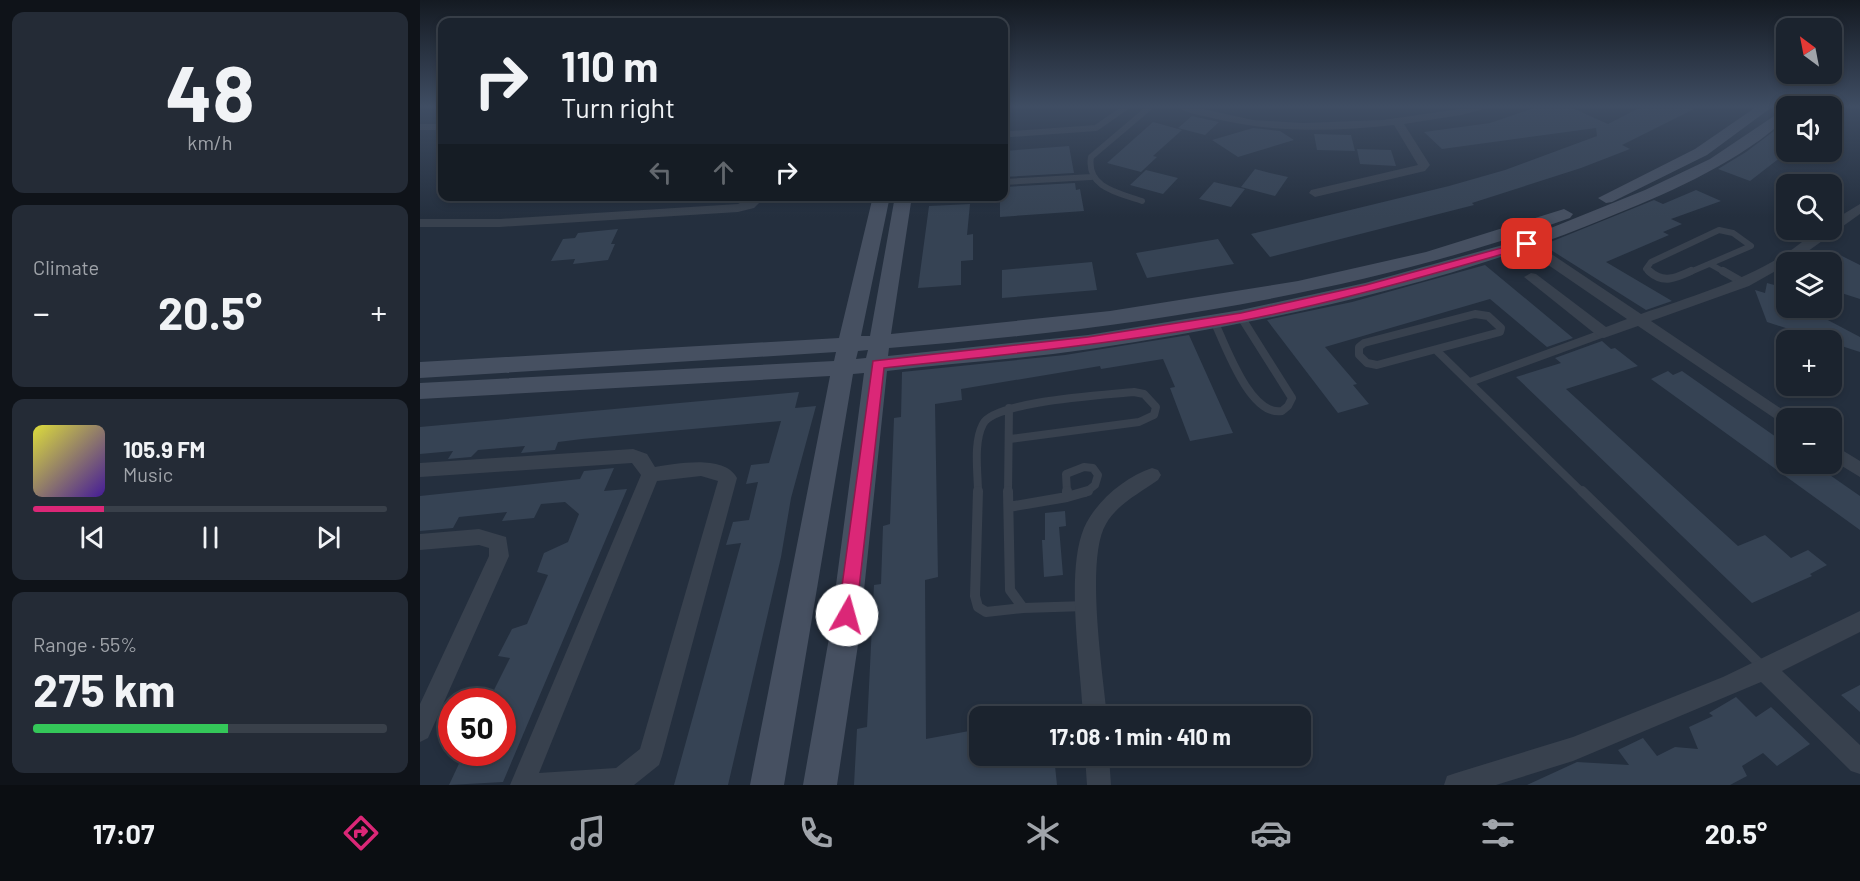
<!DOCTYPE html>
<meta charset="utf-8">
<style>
body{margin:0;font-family:Barlow,sans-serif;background:#242b36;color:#f1f3f6;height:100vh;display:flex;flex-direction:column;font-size:22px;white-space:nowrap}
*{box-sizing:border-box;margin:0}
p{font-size:20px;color:#a0a4aa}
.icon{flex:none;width:33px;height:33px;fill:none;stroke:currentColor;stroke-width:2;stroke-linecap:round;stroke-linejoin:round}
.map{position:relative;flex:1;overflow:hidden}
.sheet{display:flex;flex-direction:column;gap:12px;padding:12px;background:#0f1319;width:420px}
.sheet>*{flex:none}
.hud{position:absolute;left:18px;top:18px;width:570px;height:183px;border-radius:12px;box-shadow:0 3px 9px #0003,0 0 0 2px #39404a;background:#1b232e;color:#f1f3f6;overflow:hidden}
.needle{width:39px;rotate:328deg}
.fabs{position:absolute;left:1356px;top:18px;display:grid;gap:12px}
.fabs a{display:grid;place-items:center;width:66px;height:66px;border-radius:12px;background:#1b232e;box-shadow:0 3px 9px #0003,0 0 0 2px #39404a;font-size:30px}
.speed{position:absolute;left:18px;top:688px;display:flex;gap:12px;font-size:30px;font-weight:700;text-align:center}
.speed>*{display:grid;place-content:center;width:78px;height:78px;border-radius:50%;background:#1b232e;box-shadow:0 3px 9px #0003,0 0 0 2px #39404a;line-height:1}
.speed .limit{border:9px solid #d22;background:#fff;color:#111}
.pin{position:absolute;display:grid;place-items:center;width:51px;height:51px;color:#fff;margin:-26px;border-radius:12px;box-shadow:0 3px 9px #0006}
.me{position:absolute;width:66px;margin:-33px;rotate:7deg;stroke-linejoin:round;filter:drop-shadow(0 0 4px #0008)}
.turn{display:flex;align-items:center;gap:21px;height:126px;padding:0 24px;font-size:27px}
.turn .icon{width:78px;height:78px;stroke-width:2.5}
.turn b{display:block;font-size:42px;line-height:51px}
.lanes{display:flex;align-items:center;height:57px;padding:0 24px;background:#0003;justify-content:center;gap:30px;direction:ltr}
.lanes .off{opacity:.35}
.big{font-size:45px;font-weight:700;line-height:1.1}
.sheet .widget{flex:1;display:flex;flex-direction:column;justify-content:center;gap:9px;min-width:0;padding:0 21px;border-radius:12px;background:#242b36}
.sheet .dial{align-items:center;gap:0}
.dial b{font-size:78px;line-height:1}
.song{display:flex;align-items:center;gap:18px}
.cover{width:72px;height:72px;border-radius:9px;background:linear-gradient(135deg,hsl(60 70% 55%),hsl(260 70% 35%))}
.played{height:6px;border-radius:3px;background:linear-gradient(90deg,#db2777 20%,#39404a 20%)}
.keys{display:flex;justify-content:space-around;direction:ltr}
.heat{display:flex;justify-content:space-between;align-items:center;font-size:33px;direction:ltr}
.charge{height:9px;border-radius:4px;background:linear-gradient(90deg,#34c759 55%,#39404a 0)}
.trip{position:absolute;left:549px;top:706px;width:342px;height:60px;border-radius:12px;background:#1b232e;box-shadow:0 3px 9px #0003,0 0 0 2px #39404a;font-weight:700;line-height:60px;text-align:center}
.tab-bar{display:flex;height:96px;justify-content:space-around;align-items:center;background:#0b0e12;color:#a0a4aa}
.tab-bar .icon{width:42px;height:42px}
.tab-bar .selected{color:#db2777}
.tab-bar b{font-size:27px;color:#f1f3f6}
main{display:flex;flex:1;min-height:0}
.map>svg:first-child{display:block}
.building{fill:#364354}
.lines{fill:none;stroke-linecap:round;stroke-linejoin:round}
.lane-far2{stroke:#38414e;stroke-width:6}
.lane-far1{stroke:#38414e;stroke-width:8}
.lane{stroke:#38414e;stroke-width:10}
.street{fill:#38414e;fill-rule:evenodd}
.secondary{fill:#465061;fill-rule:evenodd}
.route{fill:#db2777;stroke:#8e194d;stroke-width:1.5}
</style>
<main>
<section class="sheet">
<div class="widget dial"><b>48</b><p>km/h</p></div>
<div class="widget"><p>Climate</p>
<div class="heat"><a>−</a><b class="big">20.5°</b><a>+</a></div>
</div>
<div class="widget">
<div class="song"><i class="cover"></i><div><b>105.9 FM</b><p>Music</p></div></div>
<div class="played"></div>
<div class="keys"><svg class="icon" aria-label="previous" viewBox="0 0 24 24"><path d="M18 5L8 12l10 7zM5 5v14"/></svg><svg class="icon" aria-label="pause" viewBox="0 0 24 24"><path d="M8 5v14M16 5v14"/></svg><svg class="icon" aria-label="next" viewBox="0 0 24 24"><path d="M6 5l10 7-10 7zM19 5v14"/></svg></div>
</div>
<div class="widget"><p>Range · 55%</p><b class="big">275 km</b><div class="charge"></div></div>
</section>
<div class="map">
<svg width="1440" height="785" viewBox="0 0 1440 785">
<rect width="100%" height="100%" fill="#242f3e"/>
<path class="building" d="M1117 107H1150L1188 124 1221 107H1278L1202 145 1210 149 1161 168 1052 203 1054 205 850 257 831 234 1029 186 1085 170 1177 136 1176 128 1022 149 1004 132 1070 123Z
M772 116 776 117 799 122 785 135 758 128Z
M733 122 762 130 733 156 737 157 721 172 687 163Z
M1366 122V153L1330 181 1298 169 1326 152Z
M833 128 860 131 874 140 818 157 792 140Z
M894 134 931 135 935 151 897 150Z
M649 146 654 173 584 177V151Z
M937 149 971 150 976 166 940 164Z
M835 169 850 173 868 177 855 196 821 187Z
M726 170 758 178 743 194 710 185Z
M794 182 811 186 825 189 811 207 779 199Z
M655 183 656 190 660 189 664 211 580 217V196H584V187Z
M1276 190 1301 201 1251 219 1262 224 1243 232 1249 235 1186 262 1252 301 1226 310 1123 245 1234 200 1243 204Z
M550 204 547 235 553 234V260L541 261V285L498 288 509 206Z
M198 229 191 244H195L188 260 153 264 155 259 131 261 143 239 155 238 158 233Z
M798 239 814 264 727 278 716 253Z
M1420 255 1440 265V299L1412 290V259Z
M672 262 677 290 582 298V270Z
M1065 265 1153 338 1127 347 1070 299 905 347 937 384 933 385 949 404 918 413 847 320 932 302Z
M1366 282V308H1385L1440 337V352L1347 322 1335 290 1345 293 1347 283 1358 286Z
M769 335 813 433 770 441 750 388 755 387 743 359 681 369 680 366 541 389 542 400 515 404 518 577 505 580 506 739 560 729V756H634L637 785H434L437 729 447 727 454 585 461 584 463 526 470 524 474 418 481 417 482 372 645 355Z
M1182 341 1191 349 1195 348 1218 366 1146 389 1318 546 1345 535 1371 558 1388 550 1407 565 1390 574 1392 576 1332 603 1096 377 1141 363 1135 358Z
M1248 371 1253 375 1262 371 1366 444V464H1394L1440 496V530L1231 379Z
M379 392 375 408 396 406 371 498 361 557 308 785H254L321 543 306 545 313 522 329 520 338 482 326 484 331 465 349 463 361 421 162 439 138 442 135 450 101 453 105 446 58 450 51 457 28 459 33 451 0 454V427Z
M194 468 184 491 207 489 83 782 29 785 44 753H82V702H68L90 658 78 656 92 629 107 624 128 575 117 572 124 553 148 542 159 514 145 502 121 504 114 518 82 521 87 512 39 517 33 528 0 531V496L160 479 164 471Z
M645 511 646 526 639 527 643 575 624 577 622 540H625V513Z
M1440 685V712L1421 695Z
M1316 697 1336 717 1351 707 1390 744 1357 766 1343 753 1322 766 1327 776 1310 785H1107L1157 762 1209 765 1198 750 1223 738 1237 756 1255 747 1278 749 1269 727 1293 716 1289 713Z"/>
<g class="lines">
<path class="lane-far2" d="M591 134 676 128 706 107
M584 182 671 177
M722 201C699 193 666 188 671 157L730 107
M1290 264 1306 273
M1230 273 1226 269 1231 262 1299 230 1313 233 1331 246 1268 273"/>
<path class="lane-far1" d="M1229 271C1243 284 1256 278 1271 271
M1303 271 1324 283
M1055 314 1068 316 1081 328 1080 332 957 365 947 363 939 355V347L944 343Z
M794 321C805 344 830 417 862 411L868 406 872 398 821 317
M1017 351 1163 493
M1050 382 1184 333
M558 493C558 472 553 443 563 424 574 401 687 395 714 392L724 394 736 407 734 415 719 422 590 439
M588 493 589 408
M647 493 646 474 664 467 673 468 678 475 675 485 665 493"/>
<path class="lane" d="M558 491 555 596 558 607 566 612 603 608
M588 491 590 590 603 608 666 606
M647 491V497
M1162 491 1344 668
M647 497 668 491
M589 507 647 497"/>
<path class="street" d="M758 107H774L833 120 883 123 963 120 1053 107H1072L1041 115 984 124 1010 165 1005 171 895 197 889 193 891 190 998 165 974 125C911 132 849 133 788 117 779 115 765 113 758 107Z
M0 124H22V130H0Z
M332 196H346L334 208 318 212 80 227H0V219H80L318 204Z
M1440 204V214L1377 259 1329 286 1231 321 1372 416 1374 418H1366V426L1218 326 1184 338 1179 337 1104 277 1111 273 1116 274 1186 327 1207 319 1102 247V241H1112L1221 314C1271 297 1322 282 1367 253 1382 243 1394 230 1412 230V221Z
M1412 444 1440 461V477L1412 460Z
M213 449 227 454 235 467C256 464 304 454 317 478L242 756 239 765 214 785H90L221 475 212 463 0 477V463ZM281 476 298 481 220 749 196 768 119 773 237 481Z
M732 468 738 470 741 475 738 480C720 493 697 504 686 524 665 559 683 674 687 717H663C661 667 645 573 664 528 676 501 705 477 732 468Z
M59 529 86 537 89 556 8 738 0 742V704L69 556V548L59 545 0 550V534Z
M1440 611V632L1362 671 1440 745V774L1431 771 1341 682 1153 761 1076 785H1024L1027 776 1036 773 1153 737 1303 677Z
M665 756H689L691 785H667Z"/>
<path class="secondary" d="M1336 107H1352L1287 155 1192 202 1186 203 1178 198 1275 149Z
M1366 108V119C1314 165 1248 193 1184 219 1021 286 844 323 670 349 603 359 534 363 467 371L439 638 417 785H383L409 638 444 373 433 374 364 785H330L410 376 0 399V383L414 361 416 352 0 378V362L419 338 453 196H470L441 336H450L475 196H492L471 334 690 311 878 281 1006 252 1144 209 1153 214 1150 218C932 296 699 330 469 348L468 356 668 335 821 310 945 283 1101 240 1225 190 1290 159ZM448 350 446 358 436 359 438 351Z"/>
</g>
<linearGradient id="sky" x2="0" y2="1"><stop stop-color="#141a22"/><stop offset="0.49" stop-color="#3f4d63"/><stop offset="1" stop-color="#3f4d63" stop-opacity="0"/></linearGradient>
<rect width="1440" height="217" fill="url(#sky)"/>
<path class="route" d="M1107 241 1111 242V246C1015 273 919 302 820 321 702 343 583 355 464 368L436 615 433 621 427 623 421 621 418 615 453 361 668 337 821 313 946 285Z"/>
</svg>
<div class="fabs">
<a><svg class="needle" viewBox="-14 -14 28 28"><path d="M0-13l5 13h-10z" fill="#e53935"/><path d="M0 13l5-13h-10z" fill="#a0a4aa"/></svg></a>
<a><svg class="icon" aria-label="sound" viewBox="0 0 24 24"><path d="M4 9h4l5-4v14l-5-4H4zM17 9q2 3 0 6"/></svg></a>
<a><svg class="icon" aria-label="search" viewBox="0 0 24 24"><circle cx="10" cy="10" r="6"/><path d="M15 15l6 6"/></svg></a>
<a><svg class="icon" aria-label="layers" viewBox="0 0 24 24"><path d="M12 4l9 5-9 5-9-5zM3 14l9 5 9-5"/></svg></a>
<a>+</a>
<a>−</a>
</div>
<div class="speed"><div class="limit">50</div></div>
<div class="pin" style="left:1107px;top:244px;background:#d93025"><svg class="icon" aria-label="arrive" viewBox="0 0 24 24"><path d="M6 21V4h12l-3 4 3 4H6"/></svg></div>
<svg class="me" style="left:427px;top:615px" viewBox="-20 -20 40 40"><circle r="19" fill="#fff"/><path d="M0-13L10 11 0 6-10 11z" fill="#db2777"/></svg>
<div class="trip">17:08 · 1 min · 410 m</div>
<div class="hud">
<div class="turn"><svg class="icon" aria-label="right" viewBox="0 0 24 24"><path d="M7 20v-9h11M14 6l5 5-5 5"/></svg><div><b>110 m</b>Turn right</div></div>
<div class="lanes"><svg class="icon off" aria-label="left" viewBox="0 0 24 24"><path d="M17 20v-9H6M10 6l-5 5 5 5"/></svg><svg class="icon off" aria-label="ahead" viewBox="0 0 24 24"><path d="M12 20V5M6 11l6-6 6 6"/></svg><svg class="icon" aria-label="right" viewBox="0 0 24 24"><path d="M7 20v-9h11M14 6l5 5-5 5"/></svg></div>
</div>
</div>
</main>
<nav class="tab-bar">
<b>17:07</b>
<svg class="icon selected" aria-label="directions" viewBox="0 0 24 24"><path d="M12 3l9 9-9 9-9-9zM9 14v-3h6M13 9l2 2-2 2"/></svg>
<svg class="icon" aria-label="music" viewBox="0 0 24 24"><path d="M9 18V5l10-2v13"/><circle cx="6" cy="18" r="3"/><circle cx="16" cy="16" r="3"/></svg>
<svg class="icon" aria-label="phone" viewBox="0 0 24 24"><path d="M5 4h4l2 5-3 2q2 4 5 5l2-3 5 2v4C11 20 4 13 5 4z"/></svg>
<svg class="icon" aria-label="climate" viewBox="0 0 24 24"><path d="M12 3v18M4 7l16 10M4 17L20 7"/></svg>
<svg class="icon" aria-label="car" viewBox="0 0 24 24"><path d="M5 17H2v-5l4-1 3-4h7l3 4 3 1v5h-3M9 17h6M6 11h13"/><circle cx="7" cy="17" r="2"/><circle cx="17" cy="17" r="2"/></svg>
<svg class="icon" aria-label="filters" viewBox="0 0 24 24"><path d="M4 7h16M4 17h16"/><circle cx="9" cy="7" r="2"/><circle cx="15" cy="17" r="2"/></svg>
<b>20.5°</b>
</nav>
